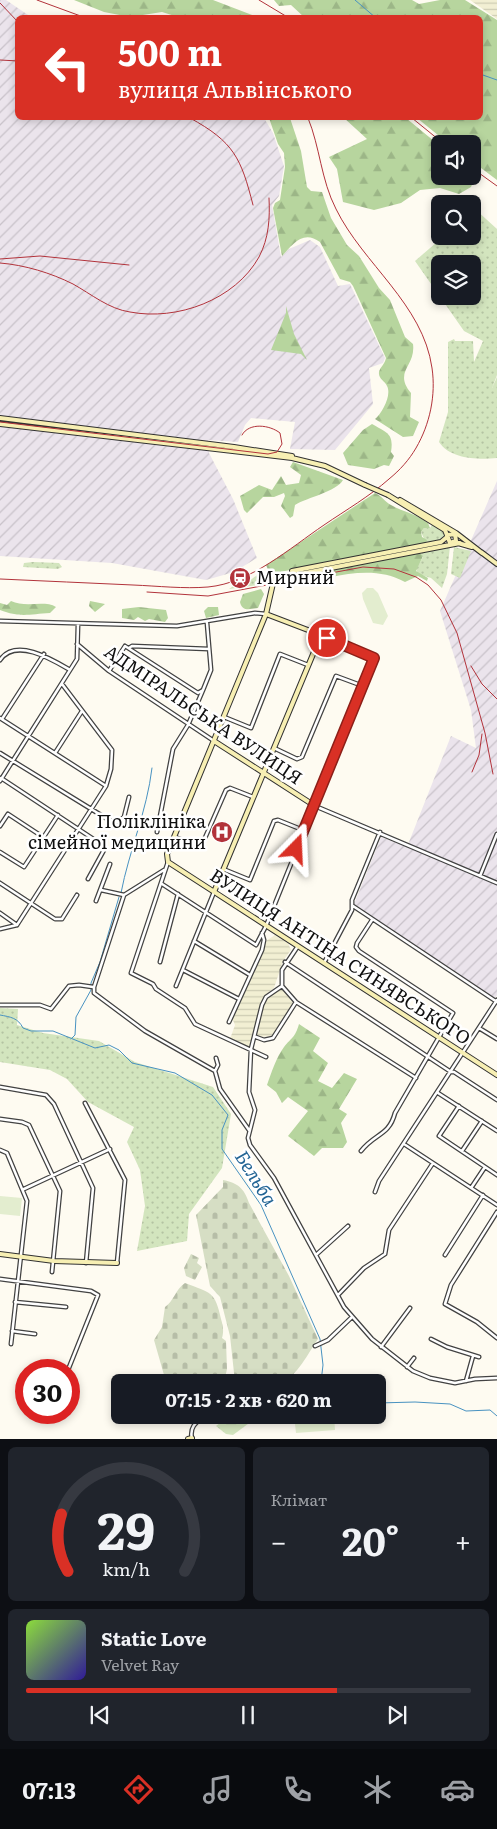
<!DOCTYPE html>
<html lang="uk">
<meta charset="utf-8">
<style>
body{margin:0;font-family:Literata,serif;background:#20242c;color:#f1f3f6;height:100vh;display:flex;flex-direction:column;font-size:19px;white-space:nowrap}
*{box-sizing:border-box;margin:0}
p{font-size:16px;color:#9ea1a6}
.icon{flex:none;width:28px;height:28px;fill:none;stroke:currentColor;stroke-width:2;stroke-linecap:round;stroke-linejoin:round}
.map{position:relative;height:1439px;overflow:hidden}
.details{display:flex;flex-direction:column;gap:8px;padding:8px;background:#0d0f14;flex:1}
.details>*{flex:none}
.hud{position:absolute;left:15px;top:15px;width:468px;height:105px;border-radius:8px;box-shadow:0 2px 8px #0003;background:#d93025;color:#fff;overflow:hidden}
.buttons{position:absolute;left:431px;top:135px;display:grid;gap:10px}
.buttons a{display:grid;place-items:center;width:50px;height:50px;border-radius:8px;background:#171b24;box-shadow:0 2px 8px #0003;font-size:25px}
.speed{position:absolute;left:15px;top:1359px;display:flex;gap:10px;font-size:25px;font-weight:700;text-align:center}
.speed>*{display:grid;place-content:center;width:65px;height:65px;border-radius:50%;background:#171b24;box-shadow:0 2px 8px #0003;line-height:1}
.speed .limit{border:8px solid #d22;background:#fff;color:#111}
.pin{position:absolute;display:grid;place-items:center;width:42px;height:42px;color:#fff;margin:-21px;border:2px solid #fff;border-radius:50%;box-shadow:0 1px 5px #0007}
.me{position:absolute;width:55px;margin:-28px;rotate:21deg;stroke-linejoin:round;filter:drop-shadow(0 0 4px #0008)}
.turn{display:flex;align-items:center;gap:18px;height:105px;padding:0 20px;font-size:22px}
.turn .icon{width:65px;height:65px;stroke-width:2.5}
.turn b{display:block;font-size:35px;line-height:42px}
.big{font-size:38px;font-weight:700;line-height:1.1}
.details .card{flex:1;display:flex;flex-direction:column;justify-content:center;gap:8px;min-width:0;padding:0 18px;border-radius:8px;background:#20242c}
.details .dial{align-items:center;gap:0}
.dial svg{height:130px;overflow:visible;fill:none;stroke:#363941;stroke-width:7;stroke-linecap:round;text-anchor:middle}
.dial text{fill:#f1f3f6;stroke:none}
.song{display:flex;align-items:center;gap:15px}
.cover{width:60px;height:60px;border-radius:8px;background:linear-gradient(135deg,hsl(90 70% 55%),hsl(250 70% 35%))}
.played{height:5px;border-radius:2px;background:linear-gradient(90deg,#d93025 70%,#363941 70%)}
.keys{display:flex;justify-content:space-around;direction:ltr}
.heat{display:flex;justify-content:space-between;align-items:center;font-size:28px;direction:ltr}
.details .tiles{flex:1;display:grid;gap:8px;grid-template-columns:1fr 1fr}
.card:last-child{grid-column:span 2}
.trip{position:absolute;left:111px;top:1374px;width:275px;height:50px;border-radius:8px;background:#171b24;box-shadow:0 2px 8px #0003;font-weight:700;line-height:50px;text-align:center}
.tab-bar{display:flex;height:80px;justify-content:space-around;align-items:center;background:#090b0e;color:#9ea1a6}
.tab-bar .icon{width:35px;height:35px}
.tab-bar .active{color:#d93025}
.tab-bar b{font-size:22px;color:#f1f3f6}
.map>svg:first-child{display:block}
.industrial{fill:url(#industrial-furrows)}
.farmland{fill:url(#farmland-rules)}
.green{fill:url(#green-dots);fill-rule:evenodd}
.forest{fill:url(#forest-firs)}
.wetland{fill:url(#wetland-marsh)}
.cemetery{fill:url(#cemetery-stones)}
.pitch{fill:#e3edcf}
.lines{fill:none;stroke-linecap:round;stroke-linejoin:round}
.stream{stroke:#4892c1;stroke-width:1}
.street-casing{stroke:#424242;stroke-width:5}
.secondary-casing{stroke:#313131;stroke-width:6}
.street{stroke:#fff;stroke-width:2.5}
.secondary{stroke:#f7efb3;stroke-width:4}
.tram{stroke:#b2333b;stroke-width:1}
.rail{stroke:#b2333b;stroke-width:1}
.secondary-bridge-casing{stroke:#313131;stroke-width:6;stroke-linecap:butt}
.secondary-bridge{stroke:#f7efb3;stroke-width:4}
.route-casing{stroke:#8d1f18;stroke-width:12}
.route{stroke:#d93025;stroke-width:9}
.labels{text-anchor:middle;stroke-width:5;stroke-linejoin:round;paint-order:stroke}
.poi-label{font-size:18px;fill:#0f0f0f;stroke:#fff;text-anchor:start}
.street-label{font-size:18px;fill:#0f0f0f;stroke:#fff}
.water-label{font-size:19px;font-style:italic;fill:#236595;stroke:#fff}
</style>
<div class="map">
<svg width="497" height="1439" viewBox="0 0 497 1439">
<defs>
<pattern id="industrial-furrows" width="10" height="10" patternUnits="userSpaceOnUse" patternTransform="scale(1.25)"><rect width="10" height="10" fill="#ebe4ec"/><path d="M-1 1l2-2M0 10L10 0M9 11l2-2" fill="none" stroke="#c8c2c9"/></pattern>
<pattern id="farmland-rules" width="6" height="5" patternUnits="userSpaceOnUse" patternTransform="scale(1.25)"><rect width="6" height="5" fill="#f2efd3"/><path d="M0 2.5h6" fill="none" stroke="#ceccb4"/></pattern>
<pattern id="green-dots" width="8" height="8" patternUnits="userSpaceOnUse" patternTransform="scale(1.25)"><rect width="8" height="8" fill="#d3e5be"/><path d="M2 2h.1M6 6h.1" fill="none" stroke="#b4c3a2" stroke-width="1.8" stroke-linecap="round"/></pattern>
<pattern id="forest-firs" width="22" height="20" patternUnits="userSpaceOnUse" patternTransform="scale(1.25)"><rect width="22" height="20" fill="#b7d59e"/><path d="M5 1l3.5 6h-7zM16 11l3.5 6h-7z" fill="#9cb687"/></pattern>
<pattern id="wetland-marsh" width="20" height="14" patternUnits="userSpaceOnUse" patternTransform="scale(1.25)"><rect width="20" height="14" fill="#d3e5be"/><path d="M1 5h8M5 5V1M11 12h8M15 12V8" fill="none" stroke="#b4c3a2"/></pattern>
<pattern id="cemetery-stones" width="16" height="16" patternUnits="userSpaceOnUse" patternTransform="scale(1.25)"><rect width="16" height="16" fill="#d6dec4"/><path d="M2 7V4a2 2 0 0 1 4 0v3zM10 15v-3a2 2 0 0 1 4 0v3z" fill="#b6bda7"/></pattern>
</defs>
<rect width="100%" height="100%" fill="#fefbf1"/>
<path class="industrial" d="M0 0H6L31 17 18 18V118H264L273 133 284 166 279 196 272 205 281 257 289 249 310 240 320 247 338 286 350 284 385 358 383 363 369 368 373 404 335 450 290 449 295 422 251 418 245 425 238 442 208 440 209 453 233 499 257 558 234 572 206 580 112 563 0 556Z
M497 481V995L495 998 354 904 381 837 407 847 451 736 476 748 471 710 440 611Z"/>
<path class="farmland" d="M470 0H497V19Z
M275 935 288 943 291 950 283 961 274 988 265 995 260 1005 250 1045 247 1048 230 1039 235 1025 232 1018 266 941Z
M282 989 293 1003 272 1036 259 1037 256 1034 258 1019 263 1006 268 996Z"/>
<path class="green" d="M475 209 497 229V375L492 388 497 377V458C478 460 450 459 439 442L448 412V342L454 339 455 341H473L474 362 483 341 464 331 415 261 444 236H472L473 211ZM440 264H472V296H440Z
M433 523 445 531V535L438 541 426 543 421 532 424 528H430Z
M450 546 447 574 442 588 431 578 418 574 416 569 423 557 420 553Z
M454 547 471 551 460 578 451 574Z
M33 562 59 563 62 567 58 569 23 567 24 563Z
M261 572 260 584 257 585 229 589 238 583 248 582Z
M0 1008 18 1009 17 1025 43 1033 99 1041 135 1062 213 1087 231 1114 222 1168 189 1214 187 1241 137 1251 145 1206 140 1170 127 1142 134 1127 88 1102 67 1079 50 1070 0 1062Z"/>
<path class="forest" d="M74 0H213L257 17H178L162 12 130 17 104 12Z
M274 0H412L419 4 440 0H465L497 20V180L473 162 472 144H449L417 118H480V18L304 17 291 5 279 6Z
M269 118H290L301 151 307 187 311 191 322 192 331 218 347 245 359 256 379 288 390 300 405 337 413 344C416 367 393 371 411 393L410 417 419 422 413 436 403 437 375 419C382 413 392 395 387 386 385 381 378 379 379 372 380 367 385 364 386 358L353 286 350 282 340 279 320 242C303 229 292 245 282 256L273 208 275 203 280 200 285 167 284 153 278 144Z
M344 118H406L440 146V176H472L473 172 476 175 471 187 459 194 440 188 420 190 401 203 374 210 343 202 337 169 329 157 367 139Z
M286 306 294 334 307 360 301 354 271 350 286 313Z
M372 424C387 433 394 433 391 452L394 456 389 466 384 465 374 469 348 465 343 453 363 430Z
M293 462 343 480C336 492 308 497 295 505L293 516 290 518 281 506 285 496 284 493 274 497H263L247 513 244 510 240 496 259 485 272 490 281 476 286 485 299 483 301 475 290 467Z
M375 493C382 496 385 502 391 505 403 512 417 514 428 523L430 528H424L421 532 422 537 427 540 426 543 270 574 266 565Z
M420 553 423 556 416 571 428 578 427 581 418 576 405 582C371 563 330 578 295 585L286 578Z
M261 589 264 594 258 608C250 609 242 612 240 602L243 594Z
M11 601C25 608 45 600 56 607L50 613C30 614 20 618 0 610V603L7 605Z
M90 601 105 604 95 612 89 606Z
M139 607 166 610 168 618 165 622 149 619 145 621 138 617 134 620 122 618V609Z
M208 607H218L219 615 206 618 204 611Z
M299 1024 320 1038 313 1051 328 1063 318 1081 332 1088 344 1073 357 1079 339 1109 347 1114 341 1123 347 1142 343 1148H322L314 1156 288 1136 308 1111 288 1097 282 1103 276 1092 267 1085C272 1071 276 1058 284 1047 292 1037 295 1038 299 1024Z"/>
<path class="wetland" d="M230 1415H260L233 1435 226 1434 216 1426Z"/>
<path class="cemetery" d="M223 1180C238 1183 244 1188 249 1203L289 1276 318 1339C308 1353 298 1376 281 1382H235L230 1336 220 1297 210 1286 196 1215 223 1187Z
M191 1254 199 1258 197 1263 202 1267 195 1280 186 1276 184 1268Z
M185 1283C211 1293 215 1291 221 1319 223 1326 224 1331 222 1338L226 1341 227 1369 224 1382H166L154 1340 162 1327 165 1307C174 1301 175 1290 185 1283Z"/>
<path class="pitch" d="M367 588H373L378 593 388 616 383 625 373 623 363 599 362 593Z
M0 1196 22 1198 20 1216 0 1214Z
M294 1415H334L335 1430 296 1433Z"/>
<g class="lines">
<path class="stream" d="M355 0 376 18
M480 74 497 80
M121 893C129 851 147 811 152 768
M0 1015C11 1017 18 1018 23 1028L31 1031H53L95 1048 109 1045 119 1050 132 1063 175 1073 212 1095 228 1115 222 1130V1149L261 1205 320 1339 323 1365 321 1382
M71 1039 75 1035 76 1017 91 990V983L100 962 119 897
M378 1403 415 1402 450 1404 466 1411 490 1410 497 1416"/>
<g class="street-casing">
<path id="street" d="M0 621 177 626 255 613 266 614
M77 644 109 671 214 741
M129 648 132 646 209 649
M0 660C16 637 53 660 70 670
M109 671 125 646 198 693 203 690 188 725 173 749 157 832
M203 690 211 670 207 623
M224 717 251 728 280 654 308 665
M0 718 106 786
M2 719 44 654
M274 748 297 759 302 757 336 676 363 686
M0 753 109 820 117 822 124 817 129 797
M55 753 82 711
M1 778 104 846V850L88 879
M0 781 77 659 78 624
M315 806 497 883
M0 826 8 814 43 837
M175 837 201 847 226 790 230 788 253 797
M0 852 24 867 58 815
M168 862 131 973 153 984 156 989 185 1008 195 1024 266 1057
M223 869 250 880 274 821 278 820 303 830
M480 876 497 834
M0 883 55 919H62L77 895
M162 884 256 945 266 926 374 658 321 635
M101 890 124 895 164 870
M124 895 94 987V993L145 1031 215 1071
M96 901 110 864
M353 906 497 1002
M0 913 17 925
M0 929 17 925 106 786 111 769 112 750 62 684
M194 941 250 975
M298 946 282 970V986L296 1002 416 1078
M160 962 178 894
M285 962 451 1072H454L497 1100
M324 963 352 910V900L380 832
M183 970 239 999
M176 986 214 892
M282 986 266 997 262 1005 251 1049 249 1092 255 1110 248 1138 250 1145 274 1178 344 1307 372 1339 413 1371 430 1378 455 1383 475 1379 497 1378
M0 1005H40L51 1009 69 986 79 985 93 987
M229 1022 262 950 264 940 262 933
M479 1028 497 1039
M256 1037 264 1040 273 1038 296 1002
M215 1071 220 1089 249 1130
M215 1071 218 1065 216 1058
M0 1087 46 1095 54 1104 93 1188 86 1263
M438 1093 497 1131
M85 1103 125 1180 117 1263
M459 1106 439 1136 497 1175
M0 1119 22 1122 29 1125 60 1191 52 1272
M404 1144 497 1205
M0 1150 7 1153 27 1201 11 1344
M361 1151C375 1133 389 1136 395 1113L453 1013 359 951 356 947 357 943 372 920
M462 1151 482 1121
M471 1188 485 1167
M24 1189 110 1149
M375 1192 379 1181 497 1000
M497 1212 451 1285 445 1304 477 1322 497 1338
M317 1254 348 1226
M445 1255 483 1195
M0 1279 91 1291 98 1295 68 1370
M338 1295 364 1268 385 1254 389 1230 433 1163
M15 1302 66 1307
M12 1331 35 1334
M431 1339 447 1347 479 1357
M315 1346 328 1340 352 1317
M381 1347 410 1308
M407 1367 414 1358
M466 1381 473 1356
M192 1439C189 1426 197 1422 206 1415"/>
</g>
<g class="secondary-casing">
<path id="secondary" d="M0 418 234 447 292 456
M0 424 292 458 325 466 365 485
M388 495 445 530 450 543 456 541 455 534 448 535
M400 500 456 533 482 553
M458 543 472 547
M481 552 497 564
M292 571 441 542 447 537
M274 579 266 614 167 854 168 862 497 1075
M274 579 460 543
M214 741 315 806
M214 892 321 635 266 614
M0 1254 54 1261 117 1263
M188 1439 192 1438"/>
</g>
<use href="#street" class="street"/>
<use href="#secondary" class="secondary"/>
<path class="tram" d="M0 422 268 454 277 452 282 444 280 433C270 425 249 422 242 435"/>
<path class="rail" d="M37 0 86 18
M259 0 289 18
M0 3 18 22
M0 60 18 61
M190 118C234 142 241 158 253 205
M412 118 444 144
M472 168 497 186
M0 259 40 256 129 265
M0 263C25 265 51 273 73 284 91 294 109 309 130 312 177 321 235 300 259 257 269 238 270 218 269 198
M0 579C44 581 89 583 133 585 158 586 184 589 208 587 251 583 290 548 324 525 346 510 370 496 389 479 400 470 409 460 416 448 430 424 436 395 432 368 423 304 363 264 336 209 321 180 320 147 308 118
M147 592 208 596 363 567 394 569 416 577 428 585 441 600 457 633 485 733 493 774
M471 666 482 684 497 699
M472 772 479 755 482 734"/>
<g class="secondary-bridge-casing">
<path id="secondary-bridge" d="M365 485 388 495"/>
</g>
<use href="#secondary-bridge" class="secondary-bridge"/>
</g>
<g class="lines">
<g class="route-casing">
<path id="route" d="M296 849 374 658 327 638"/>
</g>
<use href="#route" class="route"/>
</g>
<defs>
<g id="station-disc" transform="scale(1.125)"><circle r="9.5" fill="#b2333b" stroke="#fff"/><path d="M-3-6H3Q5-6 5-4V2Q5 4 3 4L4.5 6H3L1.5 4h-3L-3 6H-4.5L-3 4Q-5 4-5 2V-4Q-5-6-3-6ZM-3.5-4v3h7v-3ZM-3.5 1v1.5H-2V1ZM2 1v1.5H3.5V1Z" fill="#fff"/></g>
<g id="hospital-disc" transform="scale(1.125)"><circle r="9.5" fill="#b2333b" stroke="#fff"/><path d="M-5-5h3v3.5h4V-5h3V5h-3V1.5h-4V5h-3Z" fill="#fff"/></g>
</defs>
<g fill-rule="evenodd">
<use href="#station-disc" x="240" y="578"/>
<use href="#hospital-disc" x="222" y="832"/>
</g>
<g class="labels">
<g class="poi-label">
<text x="256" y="584">Мирний</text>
<text x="206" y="828" text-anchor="end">Поліклініка<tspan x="206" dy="21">сімейної медицини</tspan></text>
</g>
<g class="street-label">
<text transform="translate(203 715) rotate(34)" y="6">АДМІРАЛЬСЬКА ВУЛИЦЯ</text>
<text transform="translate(340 957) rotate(33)" y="6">ВУЛИЦЯ АНТІНА СИНЯВСЬКОГО</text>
</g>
<g class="water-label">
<text transform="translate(256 1178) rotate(58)" y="7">Бельба</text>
</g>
</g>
</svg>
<div class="buttons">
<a><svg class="icon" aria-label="sound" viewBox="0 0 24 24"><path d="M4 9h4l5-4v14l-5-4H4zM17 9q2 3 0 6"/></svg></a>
<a><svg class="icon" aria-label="search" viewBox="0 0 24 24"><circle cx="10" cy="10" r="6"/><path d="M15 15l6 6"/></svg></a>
<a><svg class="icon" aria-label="layers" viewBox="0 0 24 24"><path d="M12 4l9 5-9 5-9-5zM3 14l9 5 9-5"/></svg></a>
</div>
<div class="speed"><div class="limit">30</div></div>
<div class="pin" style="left:327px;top:638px;background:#d93025"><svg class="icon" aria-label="arrive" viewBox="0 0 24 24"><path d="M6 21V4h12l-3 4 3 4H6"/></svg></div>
<svg class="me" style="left:296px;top:849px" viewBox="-20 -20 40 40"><path d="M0-17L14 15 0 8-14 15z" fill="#d93025" stroke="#fff" stroke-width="4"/></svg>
<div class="trip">07:15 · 2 хв · 620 m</div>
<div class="hud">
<div class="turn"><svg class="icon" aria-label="left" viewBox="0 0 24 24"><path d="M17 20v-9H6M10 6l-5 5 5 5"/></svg><div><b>500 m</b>вулиця Альвінського</div></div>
</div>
</div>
<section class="details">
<div class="tiles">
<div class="card dial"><svg viewBox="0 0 100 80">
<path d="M14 69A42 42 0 1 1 86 69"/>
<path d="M14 69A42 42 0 0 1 10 34" stroke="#d93025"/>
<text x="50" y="56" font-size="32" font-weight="700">29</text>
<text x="50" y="72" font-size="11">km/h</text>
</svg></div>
<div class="card"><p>Клімат</p>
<div class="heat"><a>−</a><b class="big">20°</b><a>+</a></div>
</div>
<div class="card">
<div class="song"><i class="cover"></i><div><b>Static Love</b><p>Velvet Ray</p></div></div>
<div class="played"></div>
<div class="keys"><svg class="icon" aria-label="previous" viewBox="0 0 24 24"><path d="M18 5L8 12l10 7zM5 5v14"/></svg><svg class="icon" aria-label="pause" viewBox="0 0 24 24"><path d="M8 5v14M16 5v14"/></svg><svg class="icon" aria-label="next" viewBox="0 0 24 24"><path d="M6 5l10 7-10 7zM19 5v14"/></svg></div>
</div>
</div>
</section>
<nav class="tab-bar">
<b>07:13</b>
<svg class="icon active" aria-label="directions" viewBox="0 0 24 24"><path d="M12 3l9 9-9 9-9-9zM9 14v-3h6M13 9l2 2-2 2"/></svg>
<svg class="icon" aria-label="music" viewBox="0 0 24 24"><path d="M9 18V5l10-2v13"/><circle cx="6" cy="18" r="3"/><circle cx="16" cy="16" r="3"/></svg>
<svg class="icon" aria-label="phone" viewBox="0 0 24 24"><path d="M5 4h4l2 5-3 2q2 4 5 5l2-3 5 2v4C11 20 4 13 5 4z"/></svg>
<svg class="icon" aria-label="climate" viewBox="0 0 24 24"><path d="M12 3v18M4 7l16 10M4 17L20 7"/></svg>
<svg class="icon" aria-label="car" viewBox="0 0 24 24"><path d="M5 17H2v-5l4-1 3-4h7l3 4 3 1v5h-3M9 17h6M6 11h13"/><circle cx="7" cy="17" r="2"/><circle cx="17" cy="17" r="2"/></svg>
</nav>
